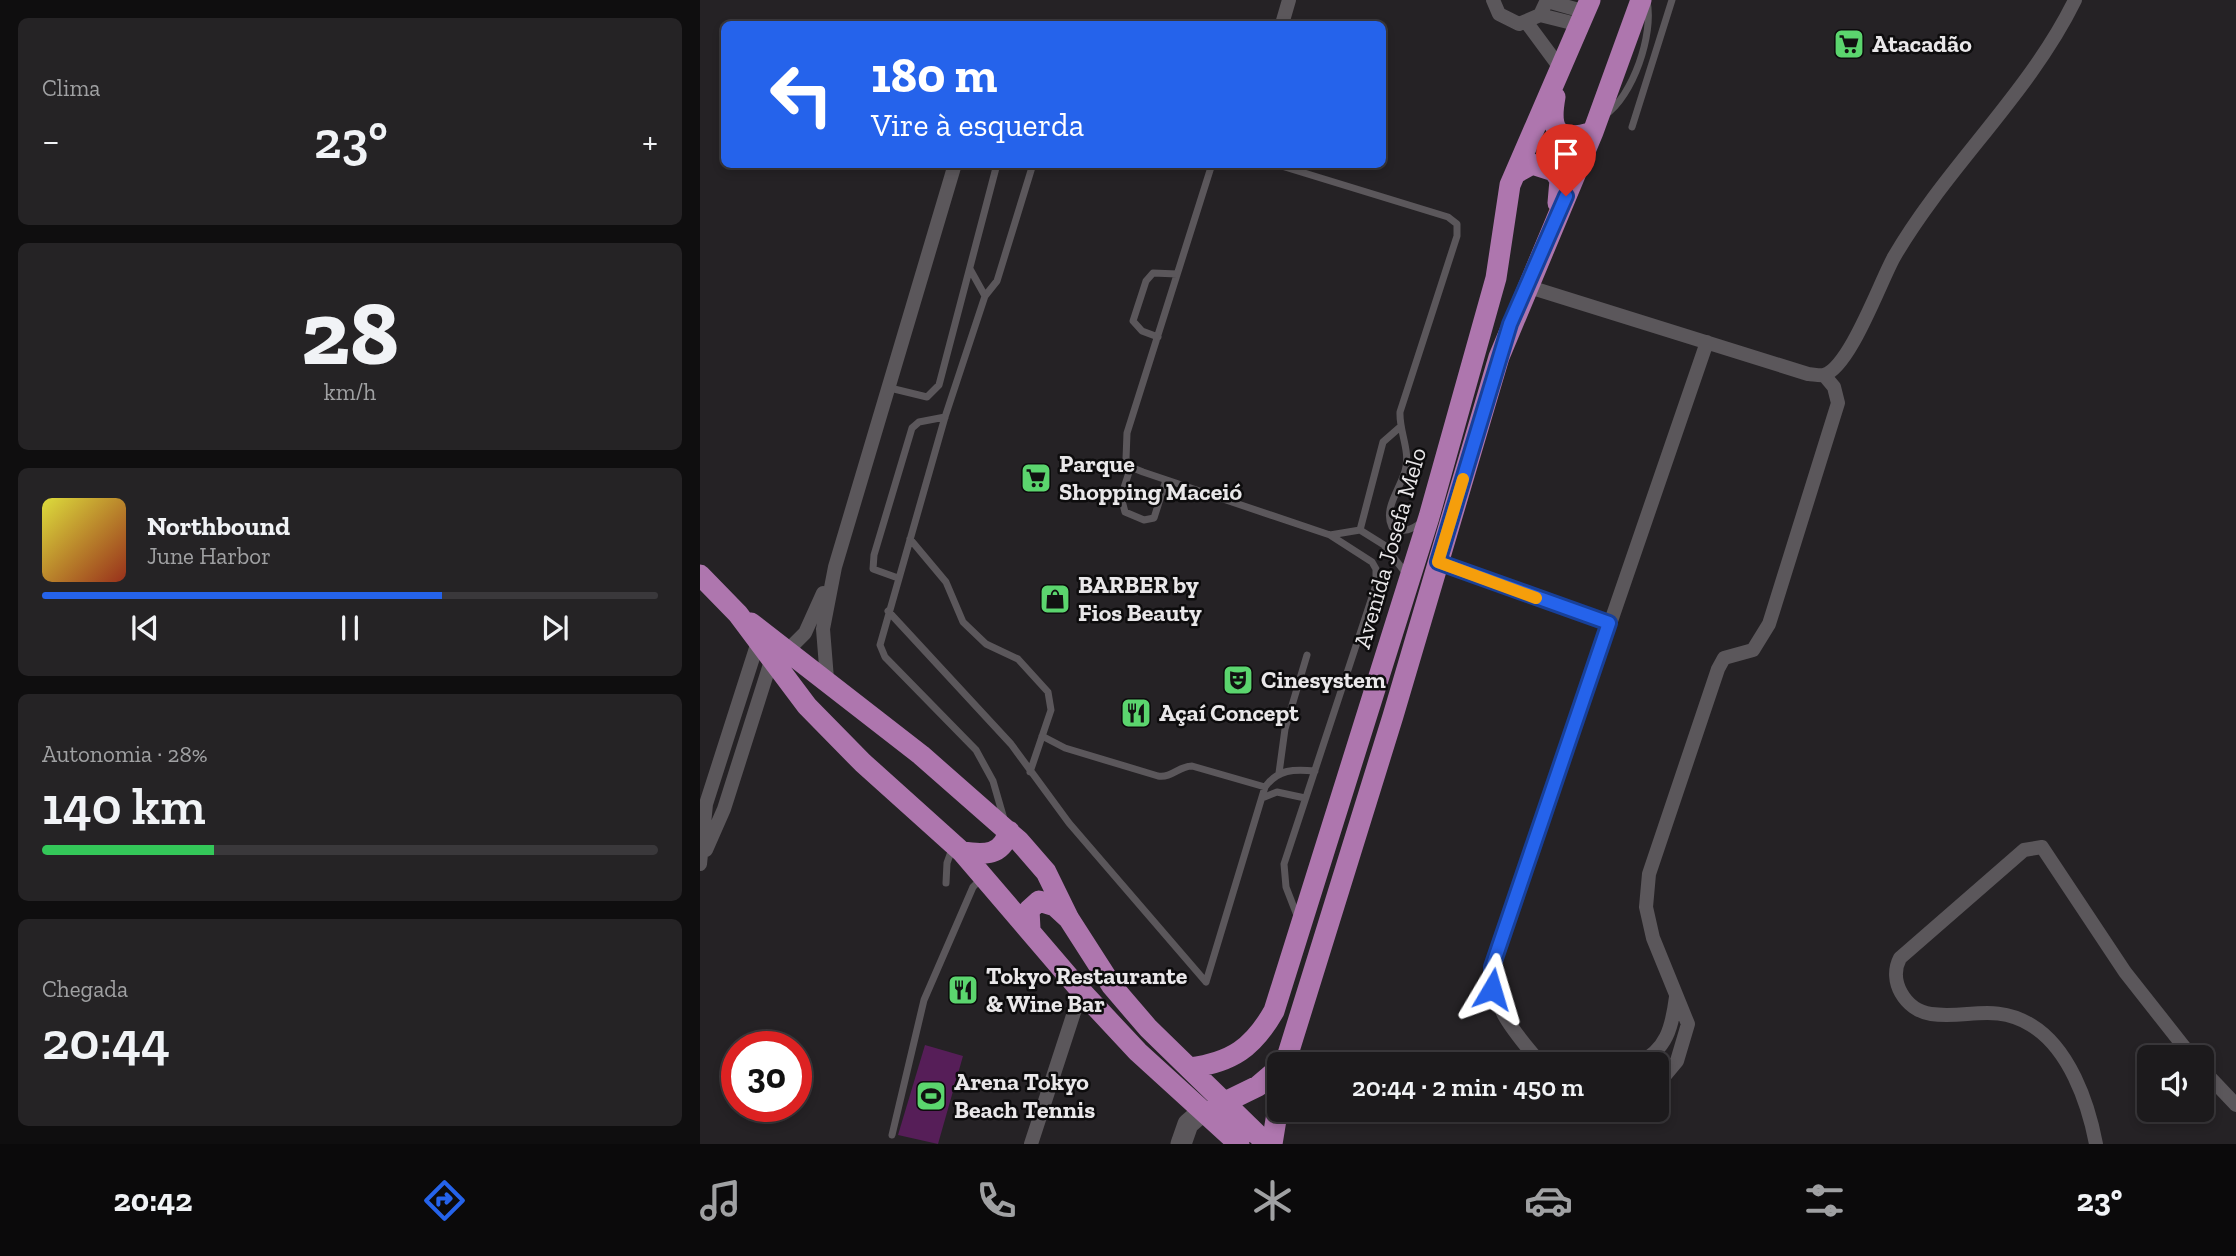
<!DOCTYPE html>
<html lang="pt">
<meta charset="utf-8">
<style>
body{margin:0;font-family:"Zilla Slab",serif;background:#252325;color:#f1f3f6;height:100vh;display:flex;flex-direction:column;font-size:26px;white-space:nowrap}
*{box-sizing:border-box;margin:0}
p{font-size:23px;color:#a0a1a3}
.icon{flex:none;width:38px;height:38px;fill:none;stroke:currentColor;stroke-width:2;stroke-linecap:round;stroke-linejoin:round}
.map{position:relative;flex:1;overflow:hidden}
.details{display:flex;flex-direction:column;gap:18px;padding:18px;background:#0f0e0f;width:700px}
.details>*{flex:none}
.hud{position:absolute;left:21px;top:21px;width:665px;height:147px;border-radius:10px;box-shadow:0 4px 10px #0003,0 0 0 2px #3a383b;background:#2563eb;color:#fff;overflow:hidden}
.controls{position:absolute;left:1437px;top:1045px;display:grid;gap:14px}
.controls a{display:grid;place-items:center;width:77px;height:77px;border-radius:10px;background:#1c1a1c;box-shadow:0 4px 10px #0003,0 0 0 2px #3a383b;font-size:35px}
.speed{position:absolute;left:21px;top:1031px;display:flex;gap:14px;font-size:35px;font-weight:700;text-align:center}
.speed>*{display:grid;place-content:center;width:91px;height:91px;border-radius:50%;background:#1c1a1c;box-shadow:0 4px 10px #0003,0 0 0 2px #3a383b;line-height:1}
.speed .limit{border:10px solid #d22;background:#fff;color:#111}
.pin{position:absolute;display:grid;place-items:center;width:60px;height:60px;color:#fff;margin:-72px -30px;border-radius:50% 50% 50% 0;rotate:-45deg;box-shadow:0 0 7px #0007}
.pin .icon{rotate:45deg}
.me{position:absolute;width:77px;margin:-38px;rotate:7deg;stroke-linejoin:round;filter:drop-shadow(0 0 5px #0008)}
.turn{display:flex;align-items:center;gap:24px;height:147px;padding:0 35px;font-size:32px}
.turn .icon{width:91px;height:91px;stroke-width:2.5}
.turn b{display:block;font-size:49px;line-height:60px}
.big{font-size:52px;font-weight:600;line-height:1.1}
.details .tile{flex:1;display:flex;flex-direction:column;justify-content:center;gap:10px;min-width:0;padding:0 24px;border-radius:10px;background:#252325}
.details .dial{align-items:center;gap:0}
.dial b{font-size:91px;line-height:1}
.song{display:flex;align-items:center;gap:21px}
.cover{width:84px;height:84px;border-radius:10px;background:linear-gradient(135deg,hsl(60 70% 55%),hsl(10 70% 35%))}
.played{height:7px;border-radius:4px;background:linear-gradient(90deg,#2563eb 65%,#3a383b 65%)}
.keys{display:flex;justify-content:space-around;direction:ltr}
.heat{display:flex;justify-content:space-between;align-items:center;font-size:38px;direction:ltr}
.charge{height:10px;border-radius:5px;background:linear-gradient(90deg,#34c759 28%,#3a383b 0)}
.trip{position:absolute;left:567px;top:1052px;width:402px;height:70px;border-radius:10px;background:#1c1a1c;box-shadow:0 4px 10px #0003,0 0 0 2px #3a383b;font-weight:600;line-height:70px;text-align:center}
.tabs{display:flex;height:112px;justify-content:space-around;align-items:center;background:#0b0a0b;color:#a0a1a3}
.tabs .icon{width:49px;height:49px}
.tabs .active{color:#2563eb}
.tabs b{font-size:32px;color:#f1f3f6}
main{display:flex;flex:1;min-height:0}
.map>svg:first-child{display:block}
.green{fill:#561e58}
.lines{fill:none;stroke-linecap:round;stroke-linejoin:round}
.lane{stroke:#5b575b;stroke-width:7}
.street{stroke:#5b575b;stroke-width:14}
.secondary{stroke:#5b575b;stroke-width:21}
.primary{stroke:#ae76ae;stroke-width:21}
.route-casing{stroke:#184099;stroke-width:18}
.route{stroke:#2563eb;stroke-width:12}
.slow{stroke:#f59e0b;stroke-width:12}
.labels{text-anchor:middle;stroke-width:5;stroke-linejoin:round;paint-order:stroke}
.poi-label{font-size:24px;font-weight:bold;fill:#e9e7e9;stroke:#0d0c0d;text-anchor:start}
.street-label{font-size:24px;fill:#e9e7e9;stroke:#0d0c0d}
</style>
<main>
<section class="details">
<div class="tile"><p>Clima</p>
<div class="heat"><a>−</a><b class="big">23°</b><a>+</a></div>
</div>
<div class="tile dial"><b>28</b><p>km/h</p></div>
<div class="tile">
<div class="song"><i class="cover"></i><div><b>Northbound</b><p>June Harbor</p></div></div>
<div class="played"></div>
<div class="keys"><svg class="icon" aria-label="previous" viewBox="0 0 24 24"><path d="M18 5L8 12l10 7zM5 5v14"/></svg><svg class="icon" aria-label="pause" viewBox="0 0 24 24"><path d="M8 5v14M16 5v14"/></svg><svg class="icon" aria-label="next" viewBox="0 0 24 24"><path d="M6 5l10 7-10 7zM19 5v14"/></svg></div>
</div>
<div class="tile"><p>Autonomia · 28%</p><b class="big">140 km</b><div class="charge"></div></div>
<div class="tile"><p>Chegada</p><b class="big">20:44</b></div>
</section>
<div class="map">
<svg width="1536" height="1144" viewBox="0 0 1536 1144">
<rect width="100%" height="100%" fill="#252225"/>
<path class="green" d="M225 1045 263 1056 238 1144 198 1135Z"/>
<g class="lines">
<path class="lane" d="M905 115C933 96 954 34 947 1
M932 127 972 0
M512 164 427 433 426 459 433 468 443 472 630 535 660 530 684 545 708 576
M575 164 748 217 757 224V236L700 412C699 432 711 451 705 471 700 489 683 509 692 527 705 533 711 530 722 522
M270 269 285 296
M458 337 442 331 433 321 446 281 453 273 477 274
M190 388 227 397 239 385 297 164
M431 466 421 497 425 512 444 520 454 518 466 480
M660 530 683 442 699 428
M210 539 246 582 263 622 286 644 318 659 348 692 351 710 330 772
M198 578 173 569 174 555 212 428 219 422 245 417
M188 611 311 744 369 823 506 982
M342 736 365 748 458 776C472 778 479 766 492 766L565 787
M579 773 585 729 607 655
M562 798 577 792 605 798
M304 819 293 781 276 750 185 657 180 645 245 417 285 296 297 281 333 164
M246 883 247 863 252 849
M598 918 586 887 584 864 676 585V569L672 562 630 535
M506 982 565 787C578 769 594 769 615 771
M192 1135 224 1000 273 887 282 878"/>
<path class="street" d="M793 0 799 14 819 24 840 15 847 0
M847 1 886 12
M840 15 880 25
M827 23 861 69
M582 24 589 0
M826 286 1108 374C1112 374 1120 376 1124 375 1150 367 1180 282 1194 257 1247 166 1329 94 1375 0
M738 562 909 623
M88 650 105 633 123 593
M127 679 123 629 135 567 255 164
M6 850 24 809 71 661
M0 864 6 804 58 642
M841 1064C815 1032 792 1010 792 967L1007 342
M937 1064C967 1050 972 1027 976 997
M1502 1069 1536 1105
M957 1085 977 1061 988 1024 953 938 946 907 949 874 1018 669 1024 658 1053 650 1069 624 1138 403 1134 387 1124 375
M331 1144 381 991
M1396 1144C1388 1102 1369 1048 1331 1025 1295 1003 1267 1019 1231 1014 1205 1010 1188 981 1200 958L1324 850 1342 847 1425 972 1492 1057"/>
<path class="secondary" d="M481 1144 488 1124 503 1111"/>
<path class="primary" d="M855 97C849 131 857 143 893 132
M816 173 832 164 854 171 860 180 858 203
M0 575 38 614 107 706 163 763 262 852 381 991 438 1052 539 1144
M51 623 221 755 319 841 346 872 369 919 412 986 448 1028 567 1144
M262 852C285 855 302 856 309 831
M330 929 329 910 339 901 355 906 368 918
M582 1064 588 1054 693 716 799 357 893 132 941 0
M490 1068C532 1062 553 1048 574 1011L729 517 796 278 810 185 890 0
M515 1107 558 1086 579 1068
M572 1144 579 1101"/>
</g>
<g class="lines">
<g class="route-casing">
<path id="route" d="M792 989V967L909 623 738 562 810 324 866 196"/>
</g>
<use href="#route" class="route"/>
<path class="slow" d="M763 479 738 562 836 598"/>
</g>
<defs>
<g id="supermarket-square" transform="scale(1.575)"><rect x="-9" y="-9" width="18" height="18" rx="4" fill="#5bd56e" stroke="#0d0c0d"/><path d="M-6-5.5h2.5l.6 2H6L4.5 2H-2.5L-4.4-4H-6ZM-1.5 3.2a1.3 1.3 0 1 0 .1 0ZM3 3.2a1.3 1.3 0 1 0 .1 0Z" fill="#111"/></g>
<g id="shop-square" transform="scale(1.575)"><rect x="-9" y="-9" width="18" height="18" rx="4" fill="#5bd56e" stroke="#0d0c0d"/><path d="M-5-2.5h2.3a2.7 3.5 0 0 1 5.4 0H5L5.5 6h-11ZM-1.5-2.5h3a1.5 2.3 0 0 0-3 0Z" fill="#111"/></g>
<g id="theatre-square" transform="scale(1.575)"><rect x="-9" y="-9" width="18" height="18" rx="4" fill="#5bd56e" stroke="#0d0c0d"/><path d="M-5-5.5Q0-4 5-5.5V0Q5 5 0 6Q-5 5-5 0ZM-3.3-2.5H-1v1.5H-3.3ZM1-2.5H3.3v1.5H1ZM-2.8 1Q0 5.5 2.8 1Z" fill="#111"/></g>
<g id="restaurant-square" transform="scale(1.575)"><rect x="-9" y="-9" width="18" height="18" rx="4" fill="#5bd56e" stroke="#0d0c0d"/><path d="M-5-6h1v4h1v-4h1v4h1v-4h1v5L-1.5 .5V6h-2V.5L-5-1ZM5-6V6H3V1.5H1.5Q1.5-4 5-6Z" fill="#111"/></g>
<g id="stadium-square" transform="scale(1.575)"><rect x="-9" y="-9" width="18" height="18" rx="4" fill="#5bd56e" stroke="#0d0c0d"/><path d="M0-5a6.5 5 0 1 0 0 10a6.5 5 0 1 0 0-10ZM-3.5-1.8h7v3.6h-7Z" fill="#111"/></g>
</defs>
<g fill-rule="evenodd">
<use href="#supermarket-square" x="1149" y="44"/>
<use href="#supermarket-square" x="336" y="478"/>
<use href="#shop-square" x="355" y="599"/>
<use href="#theatre-square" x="538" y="680"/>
<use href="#restaurant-square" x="436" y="713"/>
<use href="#restaurant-square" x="263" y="990"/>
<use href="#stadium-square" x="231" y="1096"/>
</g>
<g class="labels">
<g class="poi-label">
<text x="1172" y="52">Atacadão</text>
<text x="359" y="472">Parque<tspan x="359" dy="28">Shopping Maceió</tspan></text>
<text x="378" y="593">BARBER by<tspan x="378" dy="28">Fios Beauty</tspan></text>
<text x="561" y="688">Cinesystem</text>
<text x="459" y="721">Açaí Concept</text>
<text x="286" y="984">Tokyo Restaurante<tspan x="286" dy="28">&amp; Wine Bar</tspan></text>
<text x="254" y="1090">Arena Tokyo<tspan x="254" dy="28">Beach Tennis</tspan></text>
</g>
<g class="street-label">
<text transform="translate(690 548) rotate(-74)" y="8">Avenida Josefa Melo</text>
</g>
</g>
</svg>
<div class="controls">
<a><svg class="icon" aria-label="sound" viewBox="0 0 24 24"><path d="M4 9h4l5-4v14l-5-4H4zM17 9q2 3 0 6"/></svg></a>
</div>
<div class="speed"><div class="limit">30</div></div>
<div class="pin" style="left:866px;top:196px;background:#d93025"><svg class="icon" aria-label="arrive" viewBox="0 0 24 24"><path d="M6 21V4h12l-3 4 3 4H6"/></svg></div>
<svg class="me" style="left:792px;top:989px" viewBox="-20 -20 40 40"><path d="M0-17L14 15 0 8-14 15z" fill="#2563eb" stroke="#fff" stroke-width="4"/></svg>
<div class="trip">20:44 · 2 min · 450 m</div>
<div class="hud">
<div class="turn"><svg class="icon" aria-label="left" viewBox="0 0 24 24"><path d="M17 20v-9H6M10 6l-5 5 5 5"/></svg><div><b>180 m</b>Vire à esquerda</div></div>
</div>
</div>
</main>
<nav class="tabs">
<b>20:42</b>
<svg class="icon active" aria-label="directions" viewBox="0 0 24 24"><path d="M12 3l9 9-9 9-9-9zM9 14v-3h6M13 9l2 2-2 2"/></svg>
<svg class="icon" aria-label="music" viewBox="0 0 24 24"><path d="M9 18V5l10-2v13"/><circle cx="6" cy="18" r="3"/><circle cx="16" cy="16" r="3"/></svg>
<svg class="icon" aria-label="phone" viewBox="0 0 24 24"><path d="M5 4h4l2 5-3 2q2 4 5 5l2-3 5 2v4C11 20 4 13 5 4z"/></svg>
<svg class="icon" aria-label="climate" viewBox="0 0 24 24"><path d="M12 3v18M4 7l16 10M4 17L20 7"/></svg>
<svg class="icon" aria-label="car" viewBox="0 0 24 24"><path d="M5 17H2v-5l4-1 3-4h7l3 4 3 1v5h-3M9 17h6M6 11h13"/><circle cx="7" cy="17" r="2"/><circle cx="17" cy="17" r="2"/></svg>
<svg class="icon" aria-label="filters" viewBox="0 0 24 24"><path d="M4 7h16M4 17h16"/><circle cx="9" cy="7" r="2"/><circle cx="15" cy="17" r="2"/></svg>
<b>23°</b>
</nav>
